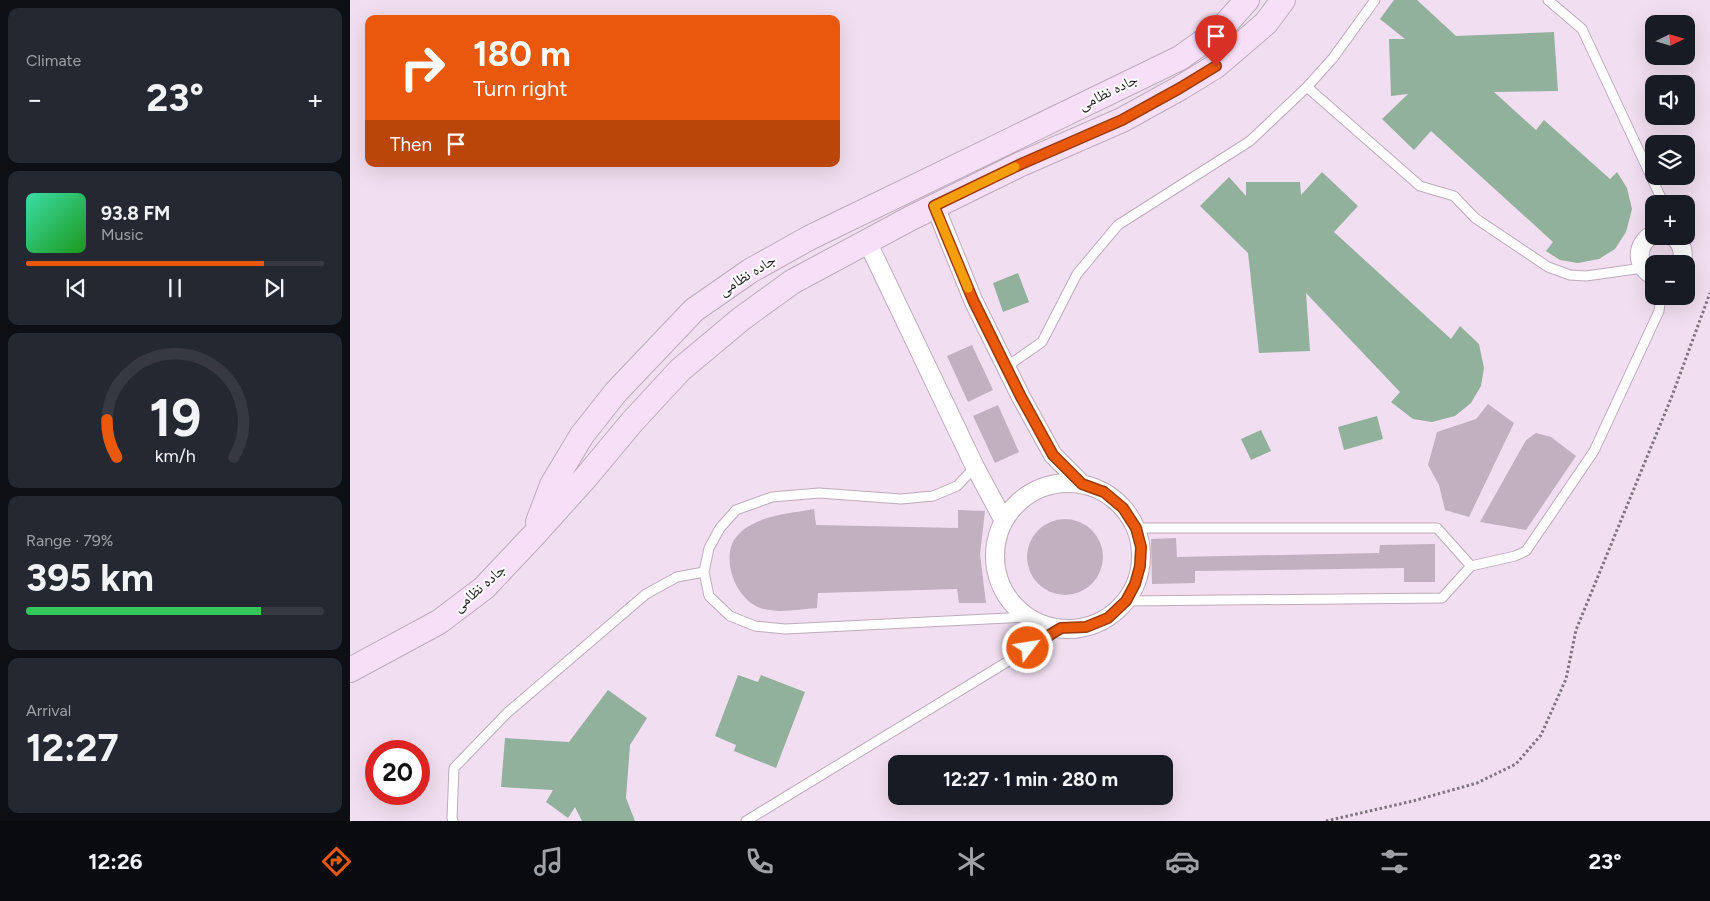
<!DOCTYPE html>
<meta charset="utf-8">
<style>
body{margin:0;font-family:Figtree,"Noto Naskh Arabic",sans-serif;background:#242831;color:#f1f3f6;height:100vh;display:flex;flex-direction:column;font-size:19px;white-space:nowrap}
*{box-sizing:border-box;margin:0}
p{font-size:16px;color:#9ea1a6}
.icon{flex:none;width:28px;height:28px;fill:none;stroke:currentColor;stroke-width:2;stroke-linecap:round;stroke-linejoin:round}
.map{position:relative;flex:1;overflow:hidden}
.panel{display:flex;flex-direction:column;gap:8px;padding:8px;background:#0d0f14;width:350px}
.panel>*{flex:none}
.guide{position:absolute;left:15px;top:15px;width:475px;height:152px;border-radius:10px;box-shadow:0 5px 20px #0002;background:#ea580c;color:#fff;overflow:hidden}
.needle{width:32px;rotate:85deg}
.fabs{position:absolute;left:1295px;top:15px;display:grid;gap:10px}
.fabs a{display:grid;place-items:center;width:50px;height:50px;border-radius:10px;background:#171b24;box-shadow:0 5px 20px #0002;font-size:25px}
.speed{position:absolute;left:15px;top:740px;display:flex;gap:10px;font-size:25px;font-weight:700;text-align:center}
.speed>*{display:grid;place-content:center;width:65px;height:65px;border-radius:50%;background:#171b24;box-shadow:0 5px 20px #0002;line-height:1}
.speed .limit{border:8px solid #d22;background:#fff;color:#111}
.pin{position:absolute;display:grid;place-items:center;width:42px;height:42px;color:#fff;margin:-51px -21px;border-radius:50% 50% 50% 0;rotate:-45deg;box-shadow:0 0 5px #0007}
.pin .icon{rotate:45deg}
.me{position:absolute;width:55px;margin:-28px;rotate:59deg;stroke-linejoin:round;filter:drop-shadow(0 0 4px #0008)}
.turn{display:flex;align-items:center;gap:18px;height:105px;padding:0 25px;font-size:22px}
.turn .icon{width:65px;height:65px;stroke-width:2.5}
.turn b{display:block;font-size:35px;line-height:42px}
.then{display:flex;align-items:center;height:48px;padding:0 25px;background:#0003;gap:10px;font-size:19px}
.big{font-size:38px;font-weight:700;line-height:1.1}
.panel .widget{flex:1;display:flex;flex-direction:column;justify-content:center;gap:8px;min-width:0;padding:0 18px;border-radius:10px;background:#242831}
.panel .dial{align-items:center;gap:0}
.dial svg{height:130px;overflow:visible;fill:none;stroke:#363941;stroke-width:7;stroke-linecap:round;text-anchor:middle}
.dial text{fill:#f1f3f6;stroke:none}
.song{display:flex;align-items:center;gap:15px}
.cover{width:60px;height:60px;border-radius:8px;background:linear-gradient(135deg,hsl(160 70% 55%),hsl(120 70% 35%))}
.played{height:5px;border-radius:2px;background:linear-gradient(90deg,#ea580c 80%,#363941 80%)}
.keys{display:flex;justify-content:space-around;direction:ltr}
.heat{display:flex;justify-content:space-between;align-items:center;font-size:28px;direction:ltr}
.charge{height:8px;border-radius:4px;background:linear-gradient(90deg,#34c759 79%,#363941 0)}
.trip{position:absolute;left:538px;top:755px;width:285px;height:50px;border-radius:10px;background:#171b24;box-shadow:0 5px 20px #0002;font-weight:700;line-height:50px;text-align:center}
.tab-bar{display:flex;height:80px;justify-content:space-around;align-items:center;background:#090b0e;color:#9ea1a6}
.tab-bar .icon{width:35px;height:35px}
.tab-bar .on{color:#ea580c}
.tab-bar b{font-size:22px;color:#f1f3f6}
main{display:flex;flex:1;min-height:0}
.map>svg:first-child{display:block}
.green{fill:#c1b0c0}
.building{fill:#91b19c}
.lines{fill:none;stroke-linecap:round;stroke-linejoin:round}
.service-casing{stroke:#bdabbc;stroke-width:11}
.minor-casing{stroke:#bdabbc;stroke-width:20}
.secondary-casing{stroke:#bdabbc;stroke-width:26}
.path{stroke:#807480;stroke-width:3;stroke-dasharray:2.5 2.5;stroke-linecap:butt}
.service{stroke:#fff;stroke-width:9}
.minor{stroke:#fff;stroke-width:18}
.secondary{stroke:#f8dff8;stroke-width:24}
.route-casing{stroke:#983908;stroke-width:12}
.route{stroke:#ea580c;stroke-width:9}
.slow{stroke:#f59e0b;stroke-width:9}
.labels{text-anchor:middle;stroke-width:4;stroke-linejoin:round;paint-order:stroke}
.street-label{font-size:15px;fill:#191319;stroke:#fff}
</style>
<main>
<section class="panel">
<div class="widget"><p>Climate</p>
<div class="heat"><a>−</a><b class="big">23°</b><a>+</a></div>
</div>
<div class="widget">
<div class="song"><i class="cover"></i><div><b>93.8 FM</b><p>Music</p></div></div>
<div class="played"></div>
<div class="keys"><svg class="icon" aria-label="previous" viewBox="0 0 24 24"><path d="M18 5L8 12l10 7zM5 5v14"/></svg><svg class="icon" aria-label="pause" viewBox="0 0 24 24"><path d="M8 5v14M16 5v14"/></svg><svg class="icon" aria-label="next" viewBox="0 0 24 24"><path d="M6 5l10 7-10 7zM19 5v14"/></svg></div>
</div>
<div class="widget dial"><svg viewBox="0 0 100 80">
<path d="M14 69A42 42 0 1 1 86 69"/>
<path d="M14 69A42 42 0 0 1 8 46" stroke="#ea580c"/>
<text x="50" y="56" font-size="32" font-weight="700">19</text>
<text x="50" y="72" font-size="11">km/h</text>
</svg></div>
<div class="widget"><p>Range · 79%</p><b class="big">395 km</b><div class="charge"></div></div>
<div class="widget"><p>Arrival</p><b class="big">12:27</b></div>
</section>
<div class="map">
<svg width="1360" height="821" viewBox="0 0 1360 821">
<rect width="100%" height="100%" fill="#f1def0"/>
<path class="green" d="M622 345 643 390 618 402 597 356Z
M1138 404 1164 423 1119 517 1095 510 1089 485 1078 465 1087 432 1126 419Z
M648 405 669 452 645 463 623 416Z
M1186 433 1201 437 1226 456 1176 530 1130 522 1176 440Z
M464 509 466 525 608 528V510L635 511 630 554 636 603H609L607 589 468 593 467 608C449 609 428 614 410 608 388 599 375 569 381 547 383 538 393 529 401 525 420 514 443 513 464 509Z
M677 557a38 38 0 1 1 76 0a38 38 0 1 1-76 0Z
M826 538 827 557 1029 553 1030 545 1085 544V582H1054V568L845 571V583L802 584 801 539Z"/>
<path class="building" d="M1044 0H1067L1106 36 1204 32 1208 91 1144 92 1186 130 1194 120 1260 179 1267 172 1277 188 1282 209 1276 232 1265 249 1249 259 1228 263 1210 260 1196 251 1203 242 1081 131 1064 150 1032 119 1058 94 1041 96 1039 39H1055L1030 19Z
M972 172 1008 206 984 232 1101 339 1110 326 1129 344 1134 368 1131 386 1121 403 1105 416 1082 422 1063 419 1041 402 1050 392 956 293 960 351 909 353 898 253 850 206 879 177 896 196V182H950L951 195Z
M668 273 679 302 653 312 643 283Z
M1027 416 1033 439 994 450 988 427Z
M911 430 921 451 901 460 891 439Z
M388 675 408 682 411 675 455 692 426 768 384 751 386 745 365 736Z
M258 690 297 718 280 745 276 798 285 821H232L225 807 218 818 196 802 203 790 151 787 155 738 219 742Z"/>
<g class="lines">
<g class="service-casing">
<path id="service" d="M1198 0 1232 29 1312 200V204
M957 87 1070 186 1104 196 1125 218 1198 267 1220 275 1236 276 1293 268
M656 367 692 342 727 274 768 225 900 141 957 87 983 58 1025 0
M625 467 607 486 583 496 551 499 469 493 422 497 386 510 370 528 359 548 354 572 359 596 380 616 405 626 435 629 678 617
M786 528H1087L1121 566
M775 601 1092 598 1121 566 1165 556 1176 551 1244 451 1309 311 1311 296
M103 821 102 818 104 768 157 713 296 594 327 577 354 572
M396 821 711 629"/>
</g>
<g class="minor-casing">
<path id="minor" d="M585 206 623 300 671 397 703 455 732 484
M1304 234C1285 243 1285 267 1304 276
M1323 236C1332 243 1335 253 1331 264
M517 241 625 467 654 521
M645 556a73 73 0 1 1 146 0a73 73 0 1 1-146 0Z"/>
</g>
<g class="secondary-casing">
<path id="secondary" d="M188 522 202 485 232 435 266 392 344 310 400 271 459 238 830 58 872 28 897 0
M0 670 89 622 134 588 183 536 237 476 282 422 330 370 391 319 442 282 561 218 671 164 772 120 830 88 866 66 916 23 933 0"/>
</g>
<path class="path" d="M976 821 1063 801 1127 783 1166 764 1191 735 1216 679 1226 630 1322 396 1360 293"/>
<use href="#service" class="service"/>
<use href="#minor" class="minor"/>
<use href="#secondary" class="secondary"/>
</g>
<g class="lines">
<g class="route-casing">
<path id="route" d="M678 648 711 628 736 627 758 618 776 601 785 584 790 566 791 547 786 528 773 508 754 492 732 484 703 455 671 397 623 300 584 206 671 164 772 120 830 88 866 66"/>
</g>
<use href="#route" class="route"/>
<path class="slow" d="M618 288 584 206 665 167"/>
</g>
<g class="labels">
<g class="street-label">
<text transform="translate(758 92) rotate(-26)" y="5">جاده نظامی</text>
<text transform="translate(397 275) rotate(-32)" y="5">جاده نظامی</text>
<text transform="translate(129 588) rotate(-41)" y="5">جاده نظامی</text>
</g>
</g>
</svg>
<div class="fabs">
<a><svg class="needle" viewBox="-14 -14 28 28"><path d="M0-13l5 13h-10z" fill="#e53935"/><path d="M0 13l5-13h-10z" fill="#9ea1a6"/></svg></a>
<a><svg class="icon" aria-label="sound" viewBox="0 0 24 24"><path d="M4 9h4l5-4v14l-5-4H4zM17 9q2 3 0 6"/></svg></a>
<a><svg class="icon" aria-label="layers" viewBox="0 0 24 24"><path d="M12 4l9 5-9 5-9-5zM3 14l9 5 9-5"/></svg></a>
<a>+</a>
<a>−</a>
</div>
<div class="speed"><div class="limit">20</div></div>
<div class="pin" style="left:866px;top:66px;background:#d93025"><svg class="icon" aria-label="arrive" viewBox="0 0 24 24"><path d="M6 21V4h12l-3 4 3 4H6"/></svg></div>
<svg class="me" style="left:678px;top:648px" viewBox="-20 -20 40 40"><circle r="17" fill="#ea580c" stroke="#fff" stroke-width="3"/><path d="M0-11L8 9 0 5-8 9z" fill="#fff"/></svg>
<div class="trip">12:27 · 1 min · 280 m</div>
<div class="guide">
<div class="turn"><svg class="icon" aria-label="right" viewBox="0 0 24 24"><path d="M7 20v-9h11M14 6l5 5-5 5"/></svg><div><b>180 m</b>Turn right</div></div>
<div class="then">Then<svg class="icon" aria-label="arrive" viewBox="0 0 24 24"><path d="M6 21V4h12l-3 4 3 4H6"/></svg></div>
</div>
</div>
</main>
<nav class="tab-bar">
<b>12:26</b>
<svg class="icon on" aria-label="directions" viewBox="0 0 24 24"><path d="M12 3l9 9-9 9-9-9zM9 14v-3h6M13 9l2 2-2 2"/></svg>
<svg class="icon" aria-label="music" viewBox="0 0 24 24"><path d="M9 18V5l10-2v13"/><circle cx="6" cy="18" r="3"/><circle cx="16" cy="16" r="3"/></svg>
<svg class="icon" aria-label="phone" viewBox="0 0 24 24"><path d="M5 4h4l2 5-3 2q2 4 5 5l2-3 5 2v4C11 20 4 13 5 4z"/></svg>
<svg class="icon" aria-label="climate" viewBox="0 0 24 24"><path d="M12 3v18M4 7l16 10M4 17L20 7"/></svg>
<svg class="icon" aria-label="car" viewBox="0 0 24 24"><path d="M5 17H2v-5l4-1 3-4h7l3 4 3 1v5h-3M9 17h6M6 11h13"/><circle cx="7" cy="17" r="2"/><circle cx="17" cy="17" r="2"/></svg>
<svg class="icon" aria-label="filters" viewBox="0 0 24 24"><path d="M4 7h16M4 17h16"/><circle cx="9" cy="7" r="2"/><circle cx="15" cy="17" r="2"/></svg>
<b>23°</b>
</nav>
